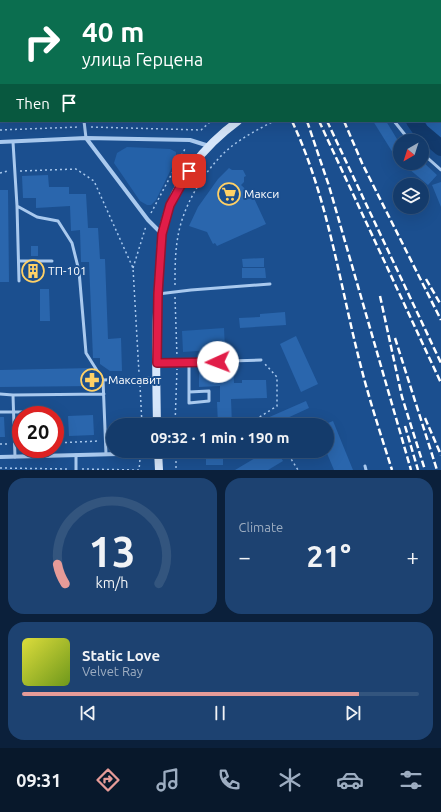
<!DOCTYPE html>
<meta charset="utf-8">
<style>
body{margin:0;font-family:Ubuntu,sans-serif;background:#1d4271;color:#f1f3f6;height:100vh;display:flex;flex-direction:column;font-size:15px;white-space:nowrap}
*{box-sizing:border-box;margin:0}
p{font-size:13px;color:#9dadc1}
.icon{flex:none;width:22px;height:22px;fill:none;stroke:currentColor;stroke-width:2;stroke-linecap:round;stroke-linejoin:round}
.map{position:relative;height:470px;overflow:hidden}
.sheet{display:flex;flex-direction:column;gap:8px;padding:8px;background:#0b203b;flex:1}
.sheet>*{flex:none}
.guide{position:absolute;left:0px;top:0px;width:441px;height:122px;box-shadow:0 4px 16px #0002,0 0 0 1px #33557e;background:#0b6e4f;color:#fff;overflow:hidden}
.needle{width:26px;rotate:219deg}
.controls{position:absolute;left:393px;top:134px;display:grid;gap:8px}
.controls a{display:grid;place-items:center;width:36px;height:36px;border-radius:50%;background:#143b6b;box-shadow:0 4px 16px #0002,0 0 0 1px #33557e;font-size:20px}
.speed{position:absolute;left:12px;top:406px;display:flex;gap:8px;font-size:20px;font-weight:700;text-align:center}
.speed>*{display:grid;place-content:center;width:52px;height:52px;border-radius:50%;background:#143b6b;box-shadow:0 4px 16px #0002,0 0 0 1px #33557e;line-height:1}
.speed .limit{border:6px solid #d22;background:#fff;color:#111}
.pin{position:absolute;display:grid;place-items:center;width:34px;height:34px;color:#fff;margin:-17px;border-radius:8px;box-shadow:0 2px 6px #0006}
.me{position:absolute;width:44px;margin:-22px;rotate:268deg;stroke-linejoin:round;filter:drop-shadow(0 0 3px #0008)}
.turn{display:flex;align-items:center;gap:14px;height:84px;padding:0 16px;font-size:18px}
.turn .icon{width:52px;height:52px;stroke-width:2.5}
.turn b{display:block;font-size:28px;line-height:34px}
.then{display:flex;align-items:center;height:38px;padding:0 16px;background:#0003;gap:8px;font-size:15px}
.big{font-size:30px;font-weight:700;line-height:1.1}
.sheet .card{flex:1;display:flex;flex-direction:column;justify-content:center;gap:6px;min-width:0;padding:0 14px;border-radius:16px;background:#1d4271}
.sheet .dial{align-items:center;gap:0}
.dial svg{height:104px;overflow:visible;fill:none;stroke:#33557e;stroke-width:7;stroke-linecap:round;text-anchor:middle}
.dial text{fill:#f1f3f6;stroke:none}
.song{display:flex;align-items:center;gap:12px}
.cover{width:48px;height:48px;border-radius:6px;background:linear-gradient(135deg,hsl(60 70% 55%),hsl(80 70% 35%))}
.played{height:4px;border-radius:2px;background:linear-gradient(90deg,#e69b98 85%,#33557e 85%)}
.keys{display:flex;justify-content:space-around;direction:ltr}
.heat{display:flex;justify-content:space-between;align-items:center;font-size:22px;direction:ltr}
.sheet .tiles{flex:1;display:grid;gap:8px;grid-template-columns:1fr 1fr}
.card:last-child{grid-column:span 2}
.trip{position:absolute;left:106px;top:418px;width:228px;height:40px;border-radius:20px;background:#143b6b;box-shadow:0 4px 16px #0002,0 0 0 1px #33557e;font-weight:700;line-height:40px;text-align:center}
.menu{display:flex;height:64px;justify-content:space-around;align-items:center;background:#08182b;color:#9dadc1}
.menu .icon{width:28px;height:28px}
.menu .on{color:#e69b98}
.menu b{font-size:18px;color:#f1f3f6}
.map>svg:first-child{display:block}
.green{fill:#2461a8}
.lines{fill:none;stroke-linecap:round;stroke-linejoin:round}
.river{stroke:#123a6d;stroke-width:16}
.building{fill:#2a66ad}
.path{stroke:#a9c9ee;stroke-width:1.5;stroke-dasharray:2 3;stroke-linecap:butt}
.service{stroke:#a9c9ee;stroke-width:3}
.minor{stroke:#a9c9ee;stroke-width:4}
.secondary{stroke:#d6e6fa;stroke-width:8}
.rail{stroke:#fff;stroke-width:2.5;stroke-dasharray:7 3;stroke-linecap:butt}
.route-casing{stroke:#92132f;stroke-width:10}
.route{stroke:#e11d48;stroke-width:7}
.labels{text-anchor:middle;stroke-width:4;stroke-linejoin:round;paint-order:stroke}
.poi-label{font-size:12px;fill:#fff;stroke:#1b4f8f;text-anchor:start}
</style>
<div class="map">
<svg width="441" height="470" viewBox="0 0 441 470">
<rect width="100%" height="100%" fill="#1b4f8f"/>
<path class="green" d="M440 62H441V142L431 135 425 121H440Z
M127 147 170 149 176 152V159L156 200 151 205H147L140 201 114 163 117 153Z
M224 328 225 349 183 352 182 331Z"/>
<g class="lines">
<path class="river" d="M39 1V0
M414 121 421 131 441 148"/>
</g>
<path class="building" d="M373 121H386L400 144V160L398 161Z
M422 161 437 175 428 185 402 163H422Z
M229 168 232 170H243L246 176 244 177V182L241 185 253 196 266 224 217 246 215 243 213 244 207 232 189 226 198 207 218 179Z
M48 175 49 187H69V194H86L88 228H98L100 259H105L108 339 121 338 122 371H110L100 364V358H93L89 262H81L80 230 71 231 70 206 36 208V198H23L22 176Z
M441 182V207L432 185Z
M0 190H8L9 282H0Z
M31 246H38V256H31Z
M264 258V267H243L242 259Z
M29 264H37V277H30Z
M242 268H265L266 278H242Z
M40 289H49L50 321H40Z
M285 312 286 325 240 328 239 318 260 317V314Z
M296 336 318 384 301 392 280 344Z
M233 365 234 383H242V380H266L267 398 231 399 232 425H218L217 402H220V386L199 387V368L229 367V366Z
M92 368 93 386 0 387V370Z
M306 401 309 408 272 425H260L258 422Z
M93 415 94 435 69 436 68 416Z
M0 417H4L5 437H0Z
M333 421 353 470H334L326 451 327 425H323Z
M192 451H223V465H206V458H192Z
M267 451H277L283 461 268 470H235Z
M290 451H310L293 458Z"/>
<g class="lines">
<path class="path" d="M408 0V1
M91 127 201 130 211 121
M0 130 79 127
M20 171 76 169 94 181 133 268 139 373
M0 173 8 171
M151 213 186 147
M133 268 146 226
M175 285C175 269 175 252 178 236 183 206 203 173 225 152 239 139 257 130 274 121
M175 297 177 357
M140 385 142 425
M175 425 177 369
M247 425 277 406V377L265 364
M55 443 99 441
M0 444H9
M176 451V470
M286 451 298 470
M0 468 70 469
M82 469 139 470 140 459"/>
<path class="service" d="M0 63 1 64
M84 121 86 138
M394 121 410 141
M13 142 17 206 37 217 58 221 72 243 79 271 86 353 103 380 106 454
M422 153 441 170
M17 206 19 281
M19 261H52
M158 294 191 290 270 284
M157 363 261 360
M103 380 155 378
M189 392 209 391V401L189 403V363
M0 394 13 395
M0 412H51
M76 455V470
M15 457 13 395 104 394
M365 466 366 470"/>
<path class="minor" d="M86 138 148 220 162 234
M0 142 86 138 190 140 209 146
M0 457 158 453"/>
<path class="secondary" d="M422 1 424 0
M440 52H441
M157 425C156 372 155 317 160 264 161 251 160 237 164 225 174 182 204 146 238 121
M158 451 159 470"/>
<path class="rail" d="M241 0V1
M250 0V1
M263 0 264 1
M271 0 272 1
M284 0V1
M292 121C328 198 339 281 360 363 369 399 381 435 392 470
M307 121 329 186 411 470
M319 121 441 383
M327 121 441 363
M344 121 362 163 441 320
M426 279 441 305
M380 296 402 397 425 470
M395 338 437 470
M425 418 441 455
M405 426 418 470"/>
</g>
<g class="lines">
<g class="route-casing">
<path id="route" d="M189 171 170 205 162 234 158 294 157 363 218 362"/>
</g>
<use href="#route" class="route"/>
</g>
<defs>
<g id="supermarket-ring" transform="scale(1.15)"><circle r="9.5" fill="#1b4f8f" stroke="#ffd166" stroke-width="1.5"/><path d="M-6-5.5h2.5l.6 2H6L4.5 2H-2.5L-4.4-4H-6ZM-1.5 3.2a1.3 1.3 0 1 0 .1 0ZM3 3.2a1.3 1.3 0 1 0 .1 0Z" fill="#ffd166"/></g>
<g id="building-ring" transform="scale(1.15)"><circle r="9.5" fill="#1b4f8f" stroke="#ffd166" stroke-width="1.5"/><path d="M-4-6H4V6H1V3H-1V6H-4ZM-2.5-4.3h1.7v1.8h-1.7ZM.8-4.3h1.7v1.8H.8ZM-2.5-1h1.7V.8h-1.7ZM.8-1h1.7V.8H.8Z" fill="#ffd166"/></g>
<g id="pharmacy-ring" transform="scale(1.15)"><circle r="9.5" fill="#1b4f8f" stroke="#ffd166" stroke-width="1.5"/><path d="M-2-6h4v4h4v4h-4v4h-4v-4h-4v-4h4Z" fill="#ffd166"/></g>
</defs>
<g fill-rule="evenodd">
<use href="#supermarket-ring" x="229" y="194"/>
<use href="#building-ring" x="33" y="271"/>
<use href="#pharmacy-ring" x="92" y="380"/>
</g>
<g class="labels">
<g class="poi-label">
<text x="244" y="198">Макси</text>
<text x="48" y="275">ТП-101</text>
<text x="108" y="384">Максавит</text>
</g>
</g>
</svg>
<div class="controls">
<a><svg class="needle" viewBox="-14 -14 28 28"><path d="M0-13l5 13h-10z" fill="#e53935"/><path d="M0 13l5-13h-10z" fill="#9dadc1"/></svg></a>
<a><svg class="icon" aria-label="layers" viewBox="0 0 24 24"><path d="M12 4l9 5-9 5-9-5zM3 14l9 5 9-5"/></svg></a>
</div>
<div class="speed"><div class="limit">20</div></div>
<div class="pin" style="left:189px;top:171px;background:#d93025"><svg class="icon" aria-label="arrive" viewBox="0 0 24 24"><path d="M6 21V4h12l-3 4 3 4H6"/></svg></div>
<svg class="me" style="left:218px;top:362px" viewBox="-20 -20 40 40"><circle r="19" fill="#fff"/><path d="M0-13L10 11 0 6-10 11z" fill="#e11d48"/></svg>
<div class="trip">09:32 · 1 min · 190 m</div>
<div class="guide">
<div class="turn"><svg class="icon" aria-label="right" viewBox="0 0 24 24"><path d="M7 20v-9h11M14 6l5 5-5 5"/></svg><div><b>40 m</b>улица Герцена</div></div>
<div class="then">Then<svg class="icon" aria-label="arrive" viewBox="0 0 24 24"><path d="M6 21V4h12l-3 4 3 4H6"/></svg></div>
</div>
</div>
<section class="sheet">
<div class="tiles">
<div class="card dial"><svg viewBox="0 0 100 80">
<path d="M14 69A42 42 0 1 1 86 69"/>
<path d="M14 69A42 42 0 0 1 8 54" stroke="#e69b98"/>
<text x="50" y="56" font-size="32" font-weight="700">13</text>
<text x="50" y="72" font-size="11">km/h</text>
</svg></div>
<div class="card"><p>Climate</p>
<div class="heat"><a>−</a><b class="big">21°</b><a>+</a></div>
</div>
<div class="card">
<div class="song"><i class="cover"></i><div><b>Static Love</b><p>Velvet Ray</p></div></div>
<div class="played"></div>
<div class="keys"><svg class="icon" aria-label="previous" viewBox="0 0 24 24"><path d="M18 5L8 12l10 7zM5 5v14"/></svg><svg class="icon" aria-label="pause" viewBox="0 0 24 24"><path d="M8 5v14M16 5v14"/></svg><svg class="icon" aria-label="next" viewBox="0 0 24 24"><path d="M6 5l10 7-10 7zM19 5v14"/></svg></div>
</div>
</div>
</section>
<nav class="menu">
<b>09:31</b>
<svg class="icon on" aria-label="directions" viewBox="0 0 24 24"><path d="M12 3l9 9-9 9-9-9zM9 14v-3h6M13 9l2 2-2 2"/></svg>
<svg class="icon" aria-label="music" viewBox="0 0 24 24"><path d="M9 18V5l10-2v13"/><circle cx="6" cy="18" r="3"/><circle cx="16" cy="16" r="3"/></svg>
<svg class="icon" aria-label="phone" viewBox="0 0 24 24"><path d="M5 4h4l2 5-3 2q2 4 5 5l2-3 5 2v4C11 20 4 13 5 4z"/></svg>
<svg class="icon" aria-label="climate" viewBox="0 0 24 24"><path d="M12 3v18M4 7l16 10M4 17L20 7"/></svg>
<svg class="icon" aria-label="car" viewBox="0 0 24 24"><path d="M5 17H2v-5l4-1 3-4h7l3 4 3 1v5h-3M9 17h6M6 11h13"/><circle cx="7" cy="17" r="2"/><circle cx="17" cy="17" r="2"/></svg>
<svg class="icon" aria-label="filters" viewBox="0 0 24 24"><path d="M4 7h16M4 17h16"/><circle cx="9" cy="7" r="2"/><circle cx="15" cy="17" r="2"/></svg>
</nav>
